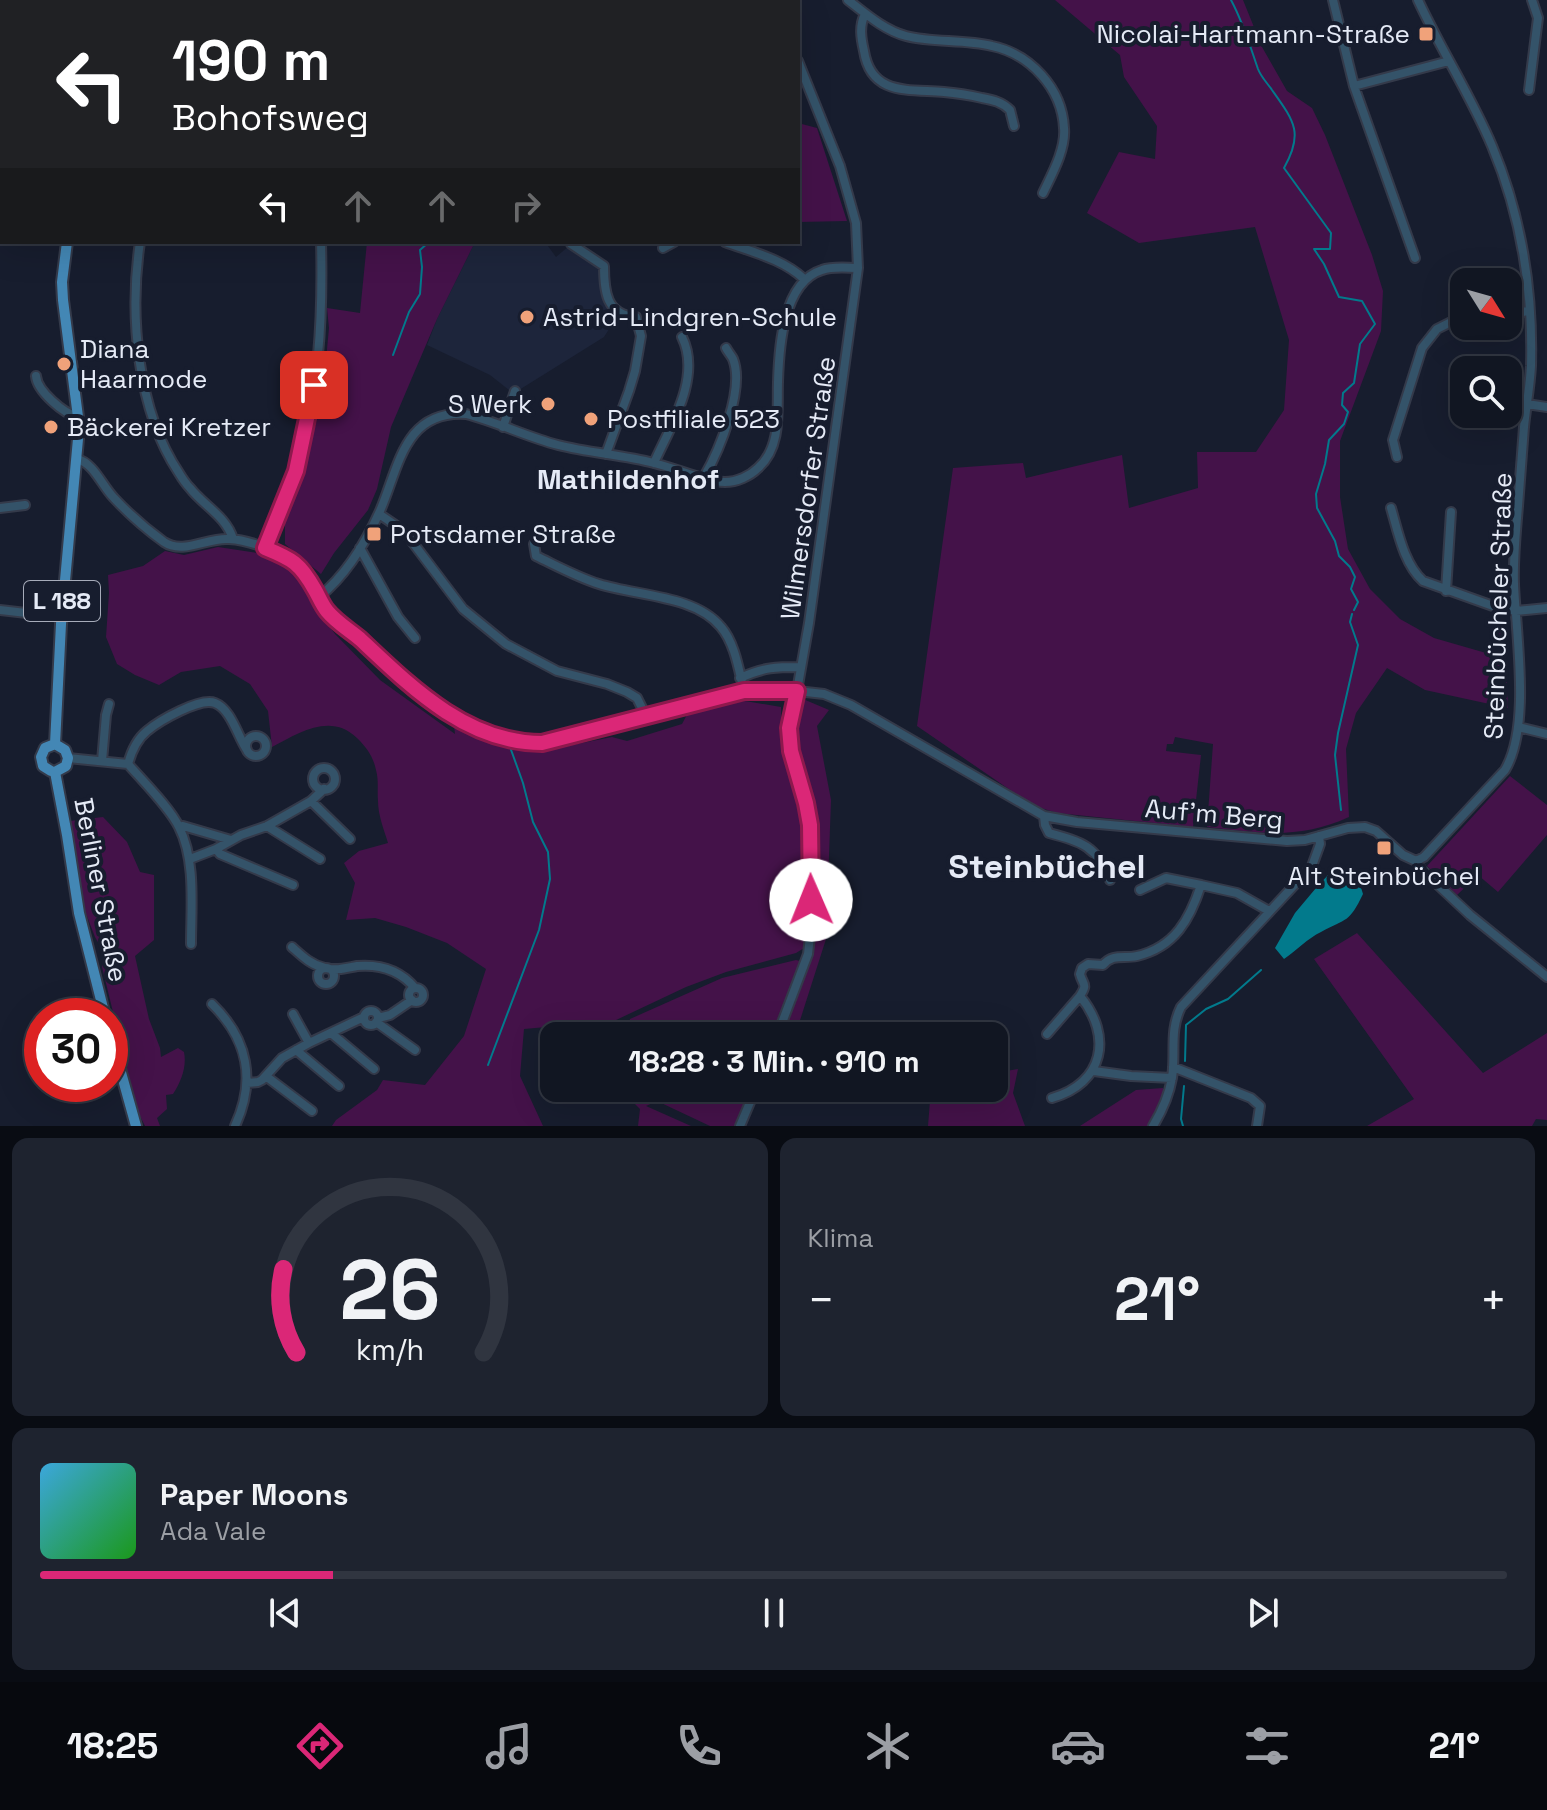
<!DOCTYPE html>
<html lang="de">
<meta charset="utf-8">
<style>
body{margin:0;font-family:"Space Grotesk",sans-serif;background:#1e232f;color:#f1f3f6;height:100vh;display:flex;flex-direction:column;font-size:30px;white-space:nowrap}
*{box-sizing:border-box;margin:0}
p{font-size:26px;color:#9c9fa5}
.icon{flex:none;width:44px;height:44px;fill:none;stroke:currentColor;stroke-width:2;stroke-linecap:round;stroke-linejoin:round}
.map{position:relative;height:1126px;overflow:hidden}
.details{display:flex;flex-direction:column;gap:12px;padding:12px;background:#090c13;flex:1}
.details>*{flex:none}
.banner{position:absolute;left:0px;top:0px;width:800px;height:244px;box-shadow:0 8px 32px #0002,0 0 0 2px #303540;background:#202124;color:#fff;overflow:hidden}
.needle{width:52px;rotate:127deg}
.fabs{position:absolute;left:1450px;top:268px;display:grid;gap:16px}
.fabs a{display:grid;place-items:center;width:72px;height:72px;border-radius:16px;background:#111622;box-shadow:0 8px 32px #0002,0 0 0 2px #303540;font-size:40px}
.speed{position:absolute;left:24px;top:998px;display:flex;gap:16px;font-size:40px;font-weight:700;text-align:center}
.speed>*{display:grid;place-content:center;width:104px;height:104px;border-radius:50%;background:#111622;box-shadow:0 8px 32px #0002,0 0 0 2px #303540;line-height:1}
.speed .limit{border:12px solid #d22;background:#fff;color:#111}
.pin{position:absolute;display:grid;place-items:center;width:68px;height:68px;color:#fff;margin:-34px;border-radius:16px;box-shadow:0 4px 12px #0006}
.me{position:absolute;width:88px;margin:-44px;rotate:359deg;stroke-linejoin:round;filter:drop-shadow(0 0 6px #0008)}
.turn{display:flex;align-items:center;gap:28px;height:168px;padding:0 40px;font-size:36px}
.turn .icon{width:104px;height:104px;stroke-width:2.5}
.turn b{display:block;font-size:56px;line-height:68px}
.lanes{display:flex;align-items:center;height:76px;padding:0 40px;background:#0003;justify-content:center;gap:40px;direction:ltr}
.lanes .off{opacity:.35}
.big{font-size:60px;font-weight:600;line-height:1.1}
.details .widget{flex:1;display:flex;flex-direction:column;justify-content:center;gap:12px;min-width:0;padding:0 28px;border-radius:16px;background:#1e232f}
.details .dial{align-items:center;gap:0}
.dial svg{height:208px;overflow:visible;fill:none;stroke:#303540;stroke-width:7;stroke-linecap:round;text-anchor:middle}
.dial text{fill:#f1f3f6;stroke:none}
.song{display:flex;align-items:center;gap:24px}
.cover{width:96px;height:96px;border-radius:12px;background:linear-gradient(135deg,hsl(200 70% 55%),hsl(120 70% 35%))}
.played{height:8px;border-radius:4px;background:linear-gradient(90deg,#db2777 20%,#303540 20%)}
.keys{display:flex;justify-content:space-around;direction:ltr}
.heat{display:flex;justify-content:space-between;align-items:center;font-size:44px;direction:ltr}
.details .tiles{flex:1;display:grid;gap:12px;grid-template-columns:1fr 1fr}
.widget:last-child{grid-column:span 2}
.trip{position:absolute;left:540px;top:1022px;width:468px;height:80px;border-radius:16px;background:#111622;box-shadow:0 8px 32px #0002,0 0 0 2px #303540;font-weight:600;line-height:80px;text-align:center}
.tabs{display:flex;height:128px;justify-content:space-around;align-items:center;background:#07090e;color:#9c9fa5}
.tabs .icon{width:56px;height:56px}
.tabs .active{color:#db2777}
.tabs b{font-size:36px;color:#f1f3f6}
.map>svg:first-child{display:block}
.built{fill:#1d253b}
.green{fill:#441249}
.water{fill:#027a8c}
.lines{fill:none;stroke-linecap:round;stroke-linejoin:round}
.stream{stroke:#027a8c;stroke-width:2}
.minor-casing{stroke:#343a4a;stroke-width:12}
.major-casing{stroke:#343a4a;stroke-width:14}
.minor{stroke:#345369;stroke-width:8}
.major{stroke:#4387b5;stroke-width:10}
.route-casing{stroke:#8e194d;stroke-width:20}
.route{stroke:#db2777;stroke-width:14}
.poi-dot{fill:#f0a27a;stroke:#171d2e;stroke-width:3}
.labels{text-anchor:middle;stroke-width:8;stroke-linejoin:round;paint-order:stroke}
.shield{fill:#171d2e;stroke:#a7acba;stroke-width:2}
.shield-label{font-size:24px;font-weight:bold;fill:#e5eaf6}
.poi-label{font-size:26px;fill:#e5eaf6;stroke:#171d2e;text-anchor:start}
.street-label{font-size:26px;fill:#e5eaf6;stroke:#171d2e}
.neighbourhood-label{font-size:28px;font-weight:bold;fill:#e5eaf6;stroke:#171d2e}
.district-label{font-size:34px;font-weight:bold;fill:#e5eaf6;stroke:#171d2e}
</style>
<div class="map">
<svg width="1547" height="1126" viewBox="0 0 1547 1126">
<rect width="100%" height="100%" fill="#171d2e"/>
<path class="built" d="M475 242H545L556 257 569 246 598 266 618 315 604 337 519 390H509L490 375 427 345 437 319Z"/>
<path class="green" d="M1055 0H1243L1262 47 1287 91 1312 108 1325 135 1372 255 1383 291 1381 331 1340 441V497L1348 549 1370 589 1400 619 1434 638 1486 653 1501 615 1504 616 1508 708 1425 690 1387 668 1356 713 1346 749 1349 817C1299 840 1260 833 1207 827L1213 744 1175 737 1173 744H1167L1166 751 1201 755 1193 827 1057 813 1041 808 1016 794 917 726 953 468 1023 463 1026 478 1122 455 1129 508 1198 488 1197 452H1256L1284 410 1289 340 1255 227 1139 243 1087 213 1119 152 1155 159 1157 126 1124 77 1120 55Z
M798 123 817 128 847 221 798 222Z
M367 242H475L437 319 391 427 377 489 368 510 334 553 321 574 285 544V518L301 474 322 403 329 328 327 308 360 313Z
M218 547 257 553 293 568 315 607 335 634 380 680 455 734 454 725 487 739 547 750 612 737 627 741 682 724 689 711 745 701 781 707 782 747 797 793 806 831 804 948 796 953 726 972 686 987 614 1021 524 1029 520 1076 543 1126H332L336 1120 377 1090 383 1080 425 1085 464 1036 486 969 447 943 406 927 375 918 346 920 355 883 344 863 359 851 388 843C384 830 378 815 378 801 377 790 379 781 376 770 373 756 367 748 357 738 331 712 298 733 272 747L268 711 250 684 220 666 181 672 159 685 135 675 117 664 106 637 109 593 108 575 143 566 165 551 184 555Z
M803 699 829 710 817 726 831 800 826 939 795 1036H781L812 955 814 934 815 800 801 762 796 723Z
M1510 776 1547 805V835L1498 892 1478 875 1457 895 1427 866Z
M103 817 127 842 140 872 154 875V940L135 956 149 1019 160 1048 161 1057 178 1048 184 1052C187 1067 181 1082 173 1094L166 1095 167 1109 157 1118 160 1126H145L137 1110 102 967 104 953 95 937 83 906 70 821Z
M1357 933 1483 1073 1547 1033V1120L1536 1119 1532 1126H1367L1414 1099 1314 959Z
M796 960 800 961 771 1036H626L630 1019 722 978Z
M1018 1069 1013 1093 1025 1126H928L931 1088H994V1073Z
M619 1088H751L736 1126H710L657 1101 646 1106 691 1126H638L640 1109Z
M1163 1088V1096L1148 1126H1080L1136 1090Z"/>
<path class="water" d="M1343 870 1358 878 1363 894C1349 923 1347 918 1321 932 1308 938 1296 951 1284 959L1275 948 1295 913 1316 888 1329 874Z"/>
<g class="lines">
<path class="stream" d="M1231 0C1243 22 1250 46 1258 69 1261 77 1268 84 1272 90 1294 121 1304 133 1284 168L1331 233 1330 249H1314L1324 264 1339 297 1362 301 1375 324 1360 344 1354 383 1343 393 1342 405 1348 412 1344 424 1329 440 1325 464 1316 494 1317 508 1335 541 1339 556 1350 567 1355 577 1351 589 1358 602 1354 610
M393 355 409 312 420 294 422 267 420 250 429 242
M1341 810 1335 755 1338 733 1358 645 1350 622 1352 614
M1185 1061 1186 1025 1206 1009 1228 999 1261 970
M488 1065 539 930 550 879 548 852 533 822 523 783 510 747
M1183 1126 1181 1119 1184 1086"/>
<g class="minor-casing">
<path id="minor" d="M186 0 191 2
M267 0 272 2
M848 0C866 14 884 30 906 36 933 43 964 39 992 46 1030 54 1062 88 1064 128 1066 149 1052 174 1043 193
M1333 0 1354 86 1449 61
M238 2 239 0
M776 2 782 0
M865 14C859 26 861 38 864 51 871 96 909 89 944 92 957 93 969 95 982 98 993 100 1002 102 1010 110L1014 126
M1354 86 1415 258
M1529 90 1538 18 1532 0
M0 126H2
M140 242C129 315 137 410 179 473 182 478 186 484 190 488 204 506 226 516 233 539
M725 242C752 252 783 259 804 279
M571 244 604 266C604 291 606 315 636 317L641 336 635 371 629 391 606 454
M663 248 674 242
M1508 313 1530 311
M36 376C37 391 64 414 78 417
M1527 404 1547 407
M503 427 515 391
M1397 457 1393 440 1422 348 1437 329 1455 320 1464 319
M77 459C94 463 102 486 114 498 128 513 146 529 164 542 183 555 208 537 229 539 249 540 274 550 291 560 310 571 314 593 325 610 333 621 347 628 357 637 368 647 377 658 388 667 430 705 483 743 542 743L744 691H797L824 694 851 705 1044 816 1077 822 1287 841 1305 840 1348 828 1365 827 1376 831 1403 855 1416 861 1421 869 1470 915 1547 977
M654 463C670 427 702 377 682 337
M704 477C719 451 745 389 733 359 731 355 728 352 726 348
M0 508 25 505
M1391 508C1398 532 1404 564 1423 581L1493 606 1516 611 1547 608
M379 514 404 531 463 609 506 644 557 671 607 684 627 692 637 698 646 716
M534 544 536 556C557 566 577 577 599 584 637 596 695 595 721 627 735 643 739 671 744 691
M265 548C276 522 288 495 296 468 319 392 323 321 321 242
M360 548 398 617 415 638
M1446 591 1451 512
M319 597C345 576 366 542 380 511 399 467 404 410 466 414 497 422 527 437 558 445 590 453 623 455 654 463 675 468 705 482 725 482 737 482 750 476 758 468 782 447 777 411 778 382 779 347 783 282 822 270 833 266 847 268 858 268
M0 610 61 617
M740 678C764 667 776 667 801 667
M1518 727 1547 734
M246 746a10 10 0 1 1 20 0a10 10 0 1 1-20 0Z
M68 758 128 764C143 781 170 808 179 827 196 860 191 908 191 944
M102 761 106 715 109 704
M128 764C131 753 137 739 147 731 159 721 200 697 215 703 231 709 238 737 247 750
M313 779a11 11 0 1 1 22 0a11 11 0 1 1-22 0Z
M311 801 350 839
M1044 816 1045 825 1049 833C1082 842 1097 846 1110 880
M267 826 320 859
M179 827 183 826 231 840
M216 849 220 854 293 885
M190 859 216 849 241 835 267 826 311 801 324 789
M1416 861 1424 857 1505 770C1531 726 1516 636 1514 584 1513 558 1516 532 1518 506 1520 479 1522 453 1524 427 1526 407 1530 386 1531 366 1533 292 1521 215 1492 146 1471 96 1441 50 1418 0
M1140 890 1166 878 1201 885
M292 947C302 956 311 965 325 968 336 971 346 968 357 966 380 964 400 970 415 988
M318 976a8 8 0 1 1 16 0a8 8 0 1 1-16 0Z
M409 995a7 7 0 1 1 14 0a7 7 0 1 1-14 0Z
M212 1004C248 1039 256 1081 235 1126
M364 1018a7 7 0 1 1 14 0a7 7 0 1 1-14 0Z
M293 1014 309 1043
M378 1018 390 1015 412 1000
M376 1022 415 1050
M331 1033 374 1069
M1047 1034 1080 996
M777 1036 808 954 811 928 810 825 806 803 794 765 789 728 795 702 809 623 858 268 856 223 840 166 798 61
M296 1050 339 1086
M1173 1067 1251 1098 1260 1106 1257 1126
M1094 1071 1131 1076 1172 1078
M267 1077 312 1111
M247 1083 258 1082 262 1080 282 1058 309 1043 364 1017
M1052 1098C1104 1083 1113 1036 1080 996 1088 983 1083 986 1080 974L1082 968 1088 964 1103 965C1113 953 1124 959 1137 956 1175 947 1190 919 1201 885L1237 893 1269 911
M740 1126 756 1088
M1153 1126C1162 1111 1169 1095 1172 1078 1176 1053 1169 1031 1181 1007L1312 866 1320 844 1319 836"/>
</g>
<g class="major-casing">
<path id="major" d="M147 2V0
M55 744 61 624 78 439V417L63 300 62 282 67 242
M55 744 45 748 41 757 43 766 51 771 55 772
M55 744 65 750 68 758 66 766 55 772
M55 772 67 835 79 913 105 1016
M110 1033 136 1126"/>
</g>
<use href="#minor" class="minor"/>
<use href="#major" class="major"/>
</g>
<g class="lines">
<g class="route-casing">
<path id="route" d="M314 385 296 471 265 548C292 559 300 563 315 590 319 597 322 605 327 611 336 622 349 630 360 639 411 687 467 743 542 743L744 691H797L789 728 791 751 806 803 810 825 811 900"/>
</g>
<use href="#route" class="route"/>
</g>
<g class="poi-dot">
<rect x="1418" y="26" width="16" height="16" rx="4"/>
<circle cx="527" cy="317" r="8"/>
<circle cx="64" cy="364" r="8"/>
<circle cx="548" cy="404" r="8"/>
<circle cx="591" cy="419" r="8"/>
<circle cx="51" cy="427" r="8"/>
<rect x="366" y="526" width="16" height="16" rx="4"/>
<rect x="1376" y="840" width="16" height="16" rx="4"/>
</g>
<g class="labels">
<rect class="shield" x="24" y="581" width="76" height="40" rx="6"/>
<g class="shield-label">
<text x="62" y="609">L 188</text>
</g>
<g class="poi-label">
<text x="1410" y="43" text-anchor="end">Nicolai-Hartmann-Straße</text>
<text x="543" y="326">Astrid-Lindgren-Schule</text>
<text x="80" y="358">Diana<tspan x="80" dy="30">Haarmode</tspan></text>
<text x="532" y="413" text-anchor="end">S Werk</text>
<text x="607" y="428">Postfiliale 523</text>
<text x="67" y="436">Bäckerei Kretzer</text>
<text x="390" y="543">Potsdamer Straße</text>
<text x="1384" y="885" text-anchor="middle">Alt Steinbüchel</text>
</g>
<g class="street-label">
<text transform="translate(808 488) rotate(-82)" y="9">Wilmersdorfer Straße</text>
<text transform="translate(1498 606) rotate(-88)" y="9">Steinbücheler Straße</text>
<text transform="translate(1214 814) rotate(5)" y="9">Auf'm Berg</text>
<text transform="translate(101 890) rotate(79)" y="9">Berliner Straße</text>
</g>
<g class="neighbourhood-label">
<text x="628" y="489">Mathildenhof</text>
</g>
<g class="district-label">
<text x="1047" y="878">Steinbüchel</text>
</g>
</g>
</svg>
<div class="fabs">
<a><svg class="needle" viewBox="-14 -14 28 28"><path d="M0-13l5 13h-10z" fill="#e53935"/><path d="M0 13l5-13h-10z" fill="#9c9fa5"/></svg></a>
<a><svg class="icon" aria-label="search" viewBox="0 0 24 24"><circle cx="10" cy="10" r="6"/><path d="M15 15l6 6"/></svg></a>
</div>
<div class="speed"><div class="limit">30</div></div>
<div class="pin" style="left:314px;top:385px;background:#d93025"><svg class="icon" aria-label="arrive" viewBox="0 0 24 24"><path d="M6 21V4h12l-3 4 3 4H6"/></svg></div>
<svg class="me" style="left:811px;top:900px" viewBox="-20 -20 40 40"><circle r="19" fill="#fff"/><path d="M0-13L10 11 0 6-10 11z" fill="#db2777"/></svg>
<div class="trip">18:28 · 3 Min. · 910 m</div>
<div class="banner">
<div class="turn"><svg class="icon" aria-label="left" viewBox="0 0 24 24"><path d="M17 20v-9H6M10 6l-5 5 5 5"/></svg><div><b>190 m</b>Bohofsweg</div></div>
<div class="lanes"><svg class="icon" aria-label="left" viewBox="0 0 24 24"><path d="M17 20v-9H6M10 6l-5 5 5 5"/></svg><svg class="icon off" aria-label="ahead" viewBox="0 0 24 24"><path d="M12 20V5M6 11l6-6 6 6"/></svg><svg class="icon off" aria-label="ahead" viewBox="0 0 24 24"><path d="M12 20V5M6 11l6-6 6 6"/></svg><svg class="icon off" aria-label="right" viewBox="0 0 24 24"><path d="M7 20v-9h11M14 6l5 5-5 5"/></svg></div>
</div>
</div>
<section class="details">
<div class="tiles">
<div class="widget dial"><svg viewBox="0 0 100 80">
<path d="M14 69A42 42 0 1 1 86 69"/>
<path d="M14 69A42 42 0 0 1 9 37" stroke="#db2777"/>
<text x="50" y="56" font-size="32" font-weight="700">26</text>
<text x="50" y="72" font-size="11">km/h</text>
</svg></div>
<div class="widget"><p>Klima</p>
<div class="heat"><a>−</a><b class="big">21°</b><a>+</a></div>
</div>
<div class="widget">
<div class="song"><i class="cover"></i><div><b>Paper Moons</b><p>Ada Vale</p></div></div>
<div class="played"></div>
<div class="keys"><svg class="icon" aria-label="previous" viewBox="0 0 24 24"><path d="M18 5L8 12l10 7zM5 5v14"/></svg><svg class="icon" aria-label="pause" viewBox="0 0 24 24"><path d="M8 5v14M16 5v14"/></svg><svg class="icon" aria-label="next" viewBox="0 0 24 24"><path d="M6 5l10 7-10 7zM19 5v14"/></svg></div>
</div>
</div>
</section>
<nav class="tabs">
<b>18:25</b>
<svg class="icon active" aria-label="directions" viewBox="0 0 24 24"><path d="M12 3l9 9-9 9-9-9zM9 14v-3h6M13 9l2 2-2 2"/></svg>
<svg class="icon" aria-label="music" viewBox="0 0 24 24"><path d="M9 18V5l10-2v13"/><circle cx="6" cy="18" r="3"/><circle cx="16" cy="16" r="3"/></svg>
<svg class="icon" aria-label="phone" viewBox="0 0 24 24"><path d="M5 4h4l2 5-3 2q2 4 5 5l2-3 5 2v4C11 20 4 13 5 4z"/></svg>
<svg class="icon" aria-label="climate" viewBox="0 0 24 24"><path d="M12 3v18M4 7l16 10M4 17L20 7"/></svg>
<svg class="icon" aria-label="car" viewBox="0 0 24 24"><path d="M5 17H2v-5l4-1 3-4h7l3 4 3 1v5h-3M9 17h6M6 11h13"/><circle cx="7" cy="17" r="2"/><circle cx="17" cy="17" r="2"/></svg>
<svg class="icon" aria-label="filters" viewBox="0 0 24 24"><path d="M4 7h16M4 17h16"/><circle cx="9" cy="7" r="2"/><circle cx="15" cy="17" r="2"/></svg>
<b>21°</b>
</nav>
